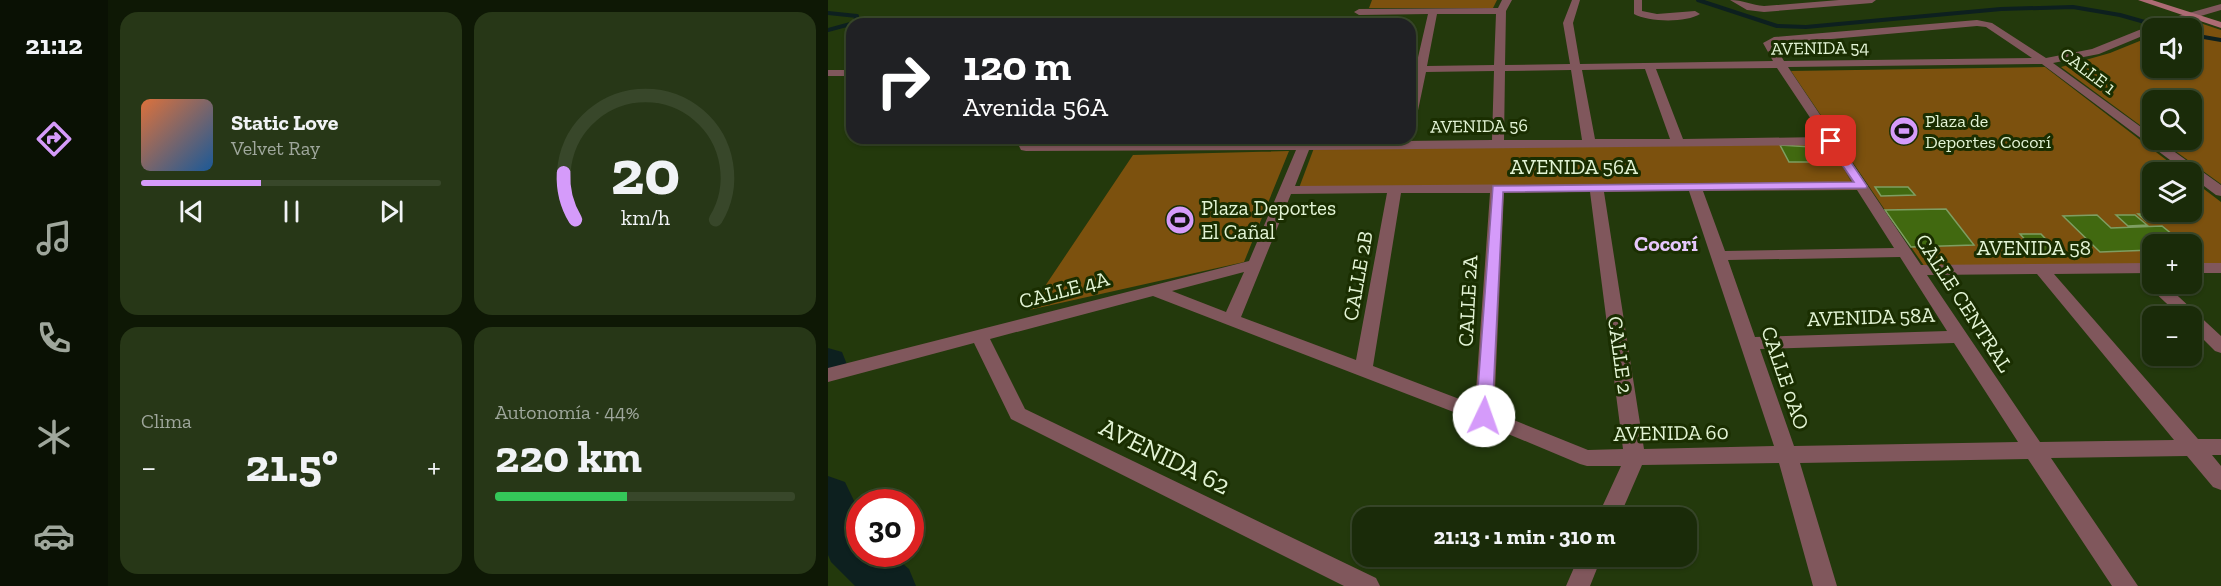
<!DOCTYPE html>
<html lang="es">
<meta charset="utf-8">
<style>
body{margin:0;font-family:"Zilla Slab",serif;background:#273717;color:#f1f3f6;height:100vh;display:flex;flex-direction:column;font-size:22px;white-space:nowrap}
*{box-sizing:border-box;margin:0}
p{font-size:20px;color:#9fa79c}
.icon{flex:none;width:33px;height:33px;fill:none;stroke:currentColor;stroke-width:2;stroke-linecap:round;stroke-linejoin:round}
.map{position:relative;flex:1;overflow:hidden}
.side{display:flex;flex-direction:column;gap:12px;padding:12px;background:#0e1805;width:720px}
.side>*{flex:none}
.guide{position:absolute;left:18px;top:18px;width:570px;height:126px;border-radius:18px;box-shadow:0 2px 4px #0004,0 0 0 2px #38472a;background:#202124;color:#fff;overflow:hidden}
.controls{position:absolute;left:1314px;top:18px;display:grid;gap:12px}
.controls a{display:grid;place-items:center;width:60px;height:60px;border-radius:12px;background:#1a2b09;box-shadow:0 2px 4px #0004,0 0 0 2px #38472a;font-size:30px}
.speed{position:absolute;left:18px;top:489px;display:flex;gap:12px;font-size:30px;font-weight:700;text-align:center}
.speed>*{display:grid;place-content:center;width:78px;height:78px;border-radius:50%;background:#1a2b09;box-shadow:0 2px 4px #0004,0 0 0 2px #38472a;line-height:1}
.speed .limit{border:9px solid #d22;background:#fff;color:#111}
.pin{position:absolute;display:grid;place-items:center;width:51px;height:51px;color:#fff;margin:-26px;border-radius:12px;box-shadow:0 3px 9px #0006}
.me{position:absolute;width:66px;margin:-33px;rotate:3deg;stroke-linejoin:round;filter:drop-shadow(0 0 4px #0008)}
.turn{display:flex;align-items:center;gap:21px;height:126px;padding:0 18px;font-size:27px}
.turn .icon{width:78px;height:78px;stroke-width:2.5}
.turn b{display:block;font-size:42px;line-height:51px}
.big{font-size:45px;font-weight:700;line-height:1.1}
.side .widget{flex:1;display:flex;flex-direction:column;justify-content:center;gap:9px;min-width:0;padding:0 21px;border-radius:18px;background:#273717}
.side .dial{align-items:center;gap:0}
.dial svg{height:156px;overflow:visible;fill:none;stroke:#38472a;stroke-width:7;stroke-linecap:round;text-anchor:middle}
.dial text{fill:#f1f3f6;stroke:none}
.song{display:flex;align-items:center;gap:18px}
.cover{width:72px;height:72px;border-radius:9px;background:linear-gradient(135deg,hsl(20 70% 55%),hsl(210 70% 35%))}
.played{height:6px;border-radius:3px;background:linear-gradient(90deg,#d59bfa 40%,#38472a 40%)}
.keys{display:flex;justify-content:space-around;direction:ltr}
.heat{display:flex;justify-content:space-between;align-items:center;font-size:33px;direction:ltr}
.charge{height:9px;border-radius:4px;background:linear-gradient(90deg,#34c759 44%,#38472a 0)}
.side .tiles{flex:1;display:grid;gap:12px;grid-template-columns:repeat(2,1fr)}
.trip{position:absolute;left:524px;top:507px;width:345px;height:60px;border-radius:18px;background:#1a2b09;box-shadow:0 2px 4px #0004,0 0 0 2px #38472a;font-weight:700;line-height:60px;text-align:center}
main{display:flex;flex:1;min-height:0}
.tab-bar{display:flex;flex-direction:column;width:108px;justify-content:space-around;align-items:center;background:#0a1104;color:#9fa79c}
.tab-bar .icon{width:42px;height:42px}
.tab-bar .on{color:#d59bfa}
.tab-bar b{font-size:27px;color:#f1f3f6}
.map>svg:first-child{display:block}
.green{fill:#7c510e;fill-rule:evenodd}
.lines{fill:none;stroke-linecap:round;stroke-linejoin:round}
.stream{stroke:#0d201f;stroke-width:4}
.river{fill:#0d201f;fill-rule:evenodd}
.building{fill:#416910;stroke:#7e9e62;stroke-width:1.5}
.minor{fill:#80575c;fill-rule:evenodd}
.secondary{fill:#ac6b74;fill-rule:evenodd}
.route{fill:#d59bfa;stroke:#8a65a2;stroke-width:1.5}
.labels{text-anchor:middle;stroke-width:6;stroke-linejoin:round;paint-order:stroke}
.far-street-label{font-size:18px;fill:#e3f4d5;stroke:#1a2e01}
.far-poi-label{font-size:18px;fill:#e3f4d5;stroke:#1a2e01;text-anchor:start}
.street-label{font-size:21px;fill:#e3f4d5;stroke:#1a2e01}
.poi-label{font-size:21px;fill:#e3f4d5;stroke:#1a2e01;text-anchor:start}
.neighbourhood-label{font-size:22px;font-weight:bold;fill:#e7c7fd;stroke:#1a2e01}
.near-street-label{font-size:26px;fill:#e3f4d5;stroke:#1a2e01}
</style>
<main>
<nav class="tab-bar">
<b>21:12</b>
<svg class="icon on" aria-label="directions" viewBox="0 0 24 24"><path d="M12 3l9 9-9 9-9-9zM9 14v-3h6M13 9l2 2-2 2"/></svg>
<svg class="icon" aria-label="music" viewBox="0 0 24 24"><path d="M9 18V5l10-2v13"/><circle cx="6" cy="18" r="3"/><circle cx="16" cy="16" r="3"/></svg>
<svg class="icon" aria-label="phone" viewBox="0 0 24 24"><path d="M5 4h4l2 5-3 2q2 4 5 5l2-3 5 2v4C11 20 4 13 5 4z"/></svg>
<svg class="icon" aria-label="climate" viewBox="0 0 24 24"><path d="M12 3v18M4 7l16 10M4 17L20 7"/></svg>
<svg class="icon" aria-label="car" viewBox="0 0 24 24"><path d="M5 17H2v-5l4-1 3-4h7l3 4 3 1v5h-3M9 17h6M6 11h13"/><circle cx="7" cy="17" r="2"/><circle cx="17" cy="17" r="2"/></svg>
</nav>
<section class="side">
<div class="tiles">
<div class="widget">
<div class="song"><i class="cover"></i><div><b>Static Love</b><p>Velvet Ray</p></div></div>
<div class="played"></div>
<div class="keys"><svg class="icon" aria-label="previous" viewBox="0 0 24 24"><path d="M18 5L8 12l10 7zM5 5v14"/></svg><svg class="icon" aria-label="pause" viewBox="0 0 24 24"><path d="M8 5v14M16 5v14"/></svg><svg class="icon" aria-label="next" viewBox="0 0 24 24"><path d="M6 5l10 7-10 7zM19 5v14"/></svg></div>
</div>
<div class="widget dial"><svg viewBox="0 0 100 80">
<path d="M14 69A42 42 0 1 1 86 69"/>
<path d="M14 69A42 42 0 0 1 8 45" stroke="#d59bfa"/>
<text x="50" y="56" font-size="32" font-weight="700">20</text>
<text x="50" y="72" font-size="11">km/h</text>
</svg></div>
<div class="widget"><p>Clima</p>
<div class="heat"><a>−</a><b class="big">21.5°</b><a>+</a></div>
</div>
<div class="widget"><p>Autonomía · 44%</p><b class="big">220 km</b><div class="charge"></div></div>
</div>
</section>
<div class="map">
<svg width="1393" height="586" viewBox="0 0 1393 586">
<rect width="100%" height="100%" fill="#23390c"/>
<path class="green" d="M544 0H669L665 8H541Z
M1363 20 1393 30V184L1332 140H1364V100H1324V134L1233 67 1282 53 1324 36V68H1364V28H1343Z
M1217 67 1354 172H1324V212H1364V180L1393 202V265H1364V244H1324V265L1097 267 1083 247 1146 245 1118 209 1057 210 963 71ZM1213 234 1233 255V256H1212L1193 235Z
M1001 144 1024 183 471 188 486 148Z
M461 151 416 262 201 310 305 155Z"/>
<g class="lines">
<path class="stream" d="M870 0 949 26 978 27 1173 9 1245 7 1292 15 1338 28
M0 13 29 16 26 23 0 30
M1364 35 1393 40"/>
<path class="river" d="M0 348 14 352 20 367 14 377 0 381Z
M0 476 17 482 32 513V554H64L81 569 88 586H27L3 562 0 555Z"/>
</g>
<path class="building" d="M952 145 1000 148 1006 157H983L986 162H961Z
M1047 187H1080L1087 195 1053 196Z
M1118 209 1146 245 1083 247 1057 210Z
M1310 214H1322L1331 221H1318Z
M1269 215 1283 228 1334 226 1356 244H1324V250L1272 252 1235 216Z
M1288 215H1307L1319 225 1300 226Z
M1192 234H1213L1234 256H1212Z"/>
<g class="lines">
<path class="minor" d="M674 0H684L678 11 677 65 742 64 735 23 744 0H752L745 23 752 64 945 61 935 43 946 37 1149 20 1164 23 1218 58 1264 49 1336 20 1393 4V10L1332 28H1324V32L1271 54 1225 63 1324 135V140H1330L1393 185V196L1388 195 1364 177V172H1358L1214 64 960 67 1093 265 1324 263V273L1226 274 1370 439H1393V455H1384L1393 466V490L1385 487 1359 456 1223 458 1310 586H1284L1200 459 972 463 1009 586H985L951 463 814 465 791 518H769L793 466H759L752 464 649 421 325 296 162 339 197 409 548 578 552 586H516L183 419 146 343 0 382V368L421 261 468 150 198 151 193 150 189 142 192 138H204L202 143 471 142 473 138H485L484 142 664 140 666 71 598 72 588 120 582 124V93L587 72H582V66H588L600 14 531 15 526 12 531 9 670 8ZM609 14H668L666 65 599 66ZM1149 26 1158 27 1204 58 956 61 946 44ZM949 68 995 137 855 139 828 69ZM817 69 842 139H767L754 70ZM743 70 754 140H676L677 71ZM1000 145 1024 182 467 186 481 150ZM1029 190 1066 248 897 251 875 191ZM861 191 946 446 816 449 776 192ZM762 192 795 449 760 450 666 412 676 193ZM559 193 528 360 413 317 463 194ZM573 193H662L647 405 545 366ZM1072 257 1119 331 927 337 900 260ZM416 272 398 312 344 291ZM1209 274 1346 440 1212 442 1099 275ZM1126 343 1190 442 966 446 932 349Z
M806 0H814V11L829 14 867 11 872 14C858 23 820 22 806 14Z
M902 0C915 0 924 5 936 6L1011 0H1048L1044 3 936 12 919 10Z
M0 70H24V76H0Z
M1364 263H1393V273H1364Z
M1322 280H1324V284H1337L1393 336V353L1387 351 1364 328V316H1352L1322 288 1320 284Z
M751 556H774L762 586H738Z"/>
<path class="secondary" d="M1310 0H1324L1393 22V28Z"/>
</g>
<path class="route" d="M1003 138 1007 139 1039 186 1038 188 675 192 664 416 662 421 656 422 650 421 648 416 665 186 1026 182 998 141Z"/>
<defs>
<g id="stadium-disc" transform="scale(1.5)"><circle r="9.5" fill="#d59bfa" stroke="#1a2e01"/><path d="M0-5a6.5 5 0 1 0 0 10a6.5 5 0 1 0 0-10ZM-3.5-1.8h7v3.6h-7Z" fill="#111"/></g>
</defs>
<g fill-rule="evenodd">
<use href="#stadium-disc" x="1076" y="131"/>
<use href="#stadium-disc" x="352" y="220"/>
</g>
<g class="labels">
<g class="far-street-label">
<text transform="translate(992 48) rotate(-1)" y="6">AVENIDA 54</text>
<text transform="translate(1260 71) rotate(37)" y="6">CALLE 1</text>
<text transform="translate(651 126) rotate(-1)" y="6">AVENIDA 56</text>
</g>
<g class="far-poi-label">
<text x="1097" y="127">Plaza de<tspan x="1097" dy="21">Deportes Cocorí</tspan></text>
</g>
<g class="street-label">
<text x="746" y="174">AVENIDA 56A</text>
<text x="1206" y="255">AVENIDA 58</text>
<text transform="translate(530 276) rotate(-80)" y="7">CALLE 2B</text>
<text transform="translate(236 290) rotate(-15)" y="7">CALLE 4A</text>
<text transform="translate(640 301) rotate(-87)" y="7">CALLE 2A</text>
<text transform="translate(1136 303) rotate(57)" y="7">CALLE CENTRAL</text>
<text transform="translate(1043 317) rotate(-2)" y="7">AVENIDA 58A</text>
<text transform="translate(792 355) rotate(82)" y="7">CALLE 2</text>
<text transform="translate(957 378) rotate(71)" y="7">CALLE 0AO</text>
<text transform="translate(843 433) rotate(-1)" y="7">AVENIDA 60</text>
</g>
<g class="poi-label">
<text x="373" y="215">Plaza Deportes<tspan x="373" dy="24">El Cañal</tspan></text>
</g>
<g class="neighbourhood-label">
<text x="838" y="251">Cocorí</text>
</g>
<g class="near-street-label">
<text transform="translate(337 456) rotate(26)" y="9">AVENIDA 62</text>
</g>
</g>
</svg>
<div class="controls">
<a><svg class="icon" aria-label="sound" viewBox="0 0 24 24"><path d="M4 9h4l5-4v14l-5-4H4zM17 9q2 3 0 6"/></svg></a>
<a><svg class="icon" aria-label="search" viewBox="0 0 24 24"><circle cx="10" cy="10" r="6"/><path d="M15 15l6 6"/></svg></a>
<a><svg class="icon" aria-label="layers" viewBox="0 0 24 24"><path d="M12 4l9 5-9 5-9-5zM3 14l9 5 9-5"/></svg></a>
<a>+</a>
<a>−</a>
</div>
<div class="speed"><div class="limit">30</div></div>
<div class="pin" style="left:1003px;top:141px;background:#d93025"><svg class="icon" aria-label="arrive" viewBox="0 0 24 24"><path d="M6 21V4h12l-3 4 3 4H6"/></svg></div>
<svg class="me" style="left:656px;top:416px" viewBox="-20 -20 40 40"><circle r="19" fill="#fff"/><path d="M0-13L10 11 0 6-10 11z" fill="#d59bfa"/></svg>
<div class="trip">21:13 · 1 min · 310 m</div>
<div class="guide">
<div class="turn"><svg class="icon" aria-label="right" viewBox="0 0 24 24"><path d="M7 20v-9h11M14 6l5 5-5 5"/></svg><div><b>120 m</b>Avenida 56A</div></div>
</div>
</div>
</main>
